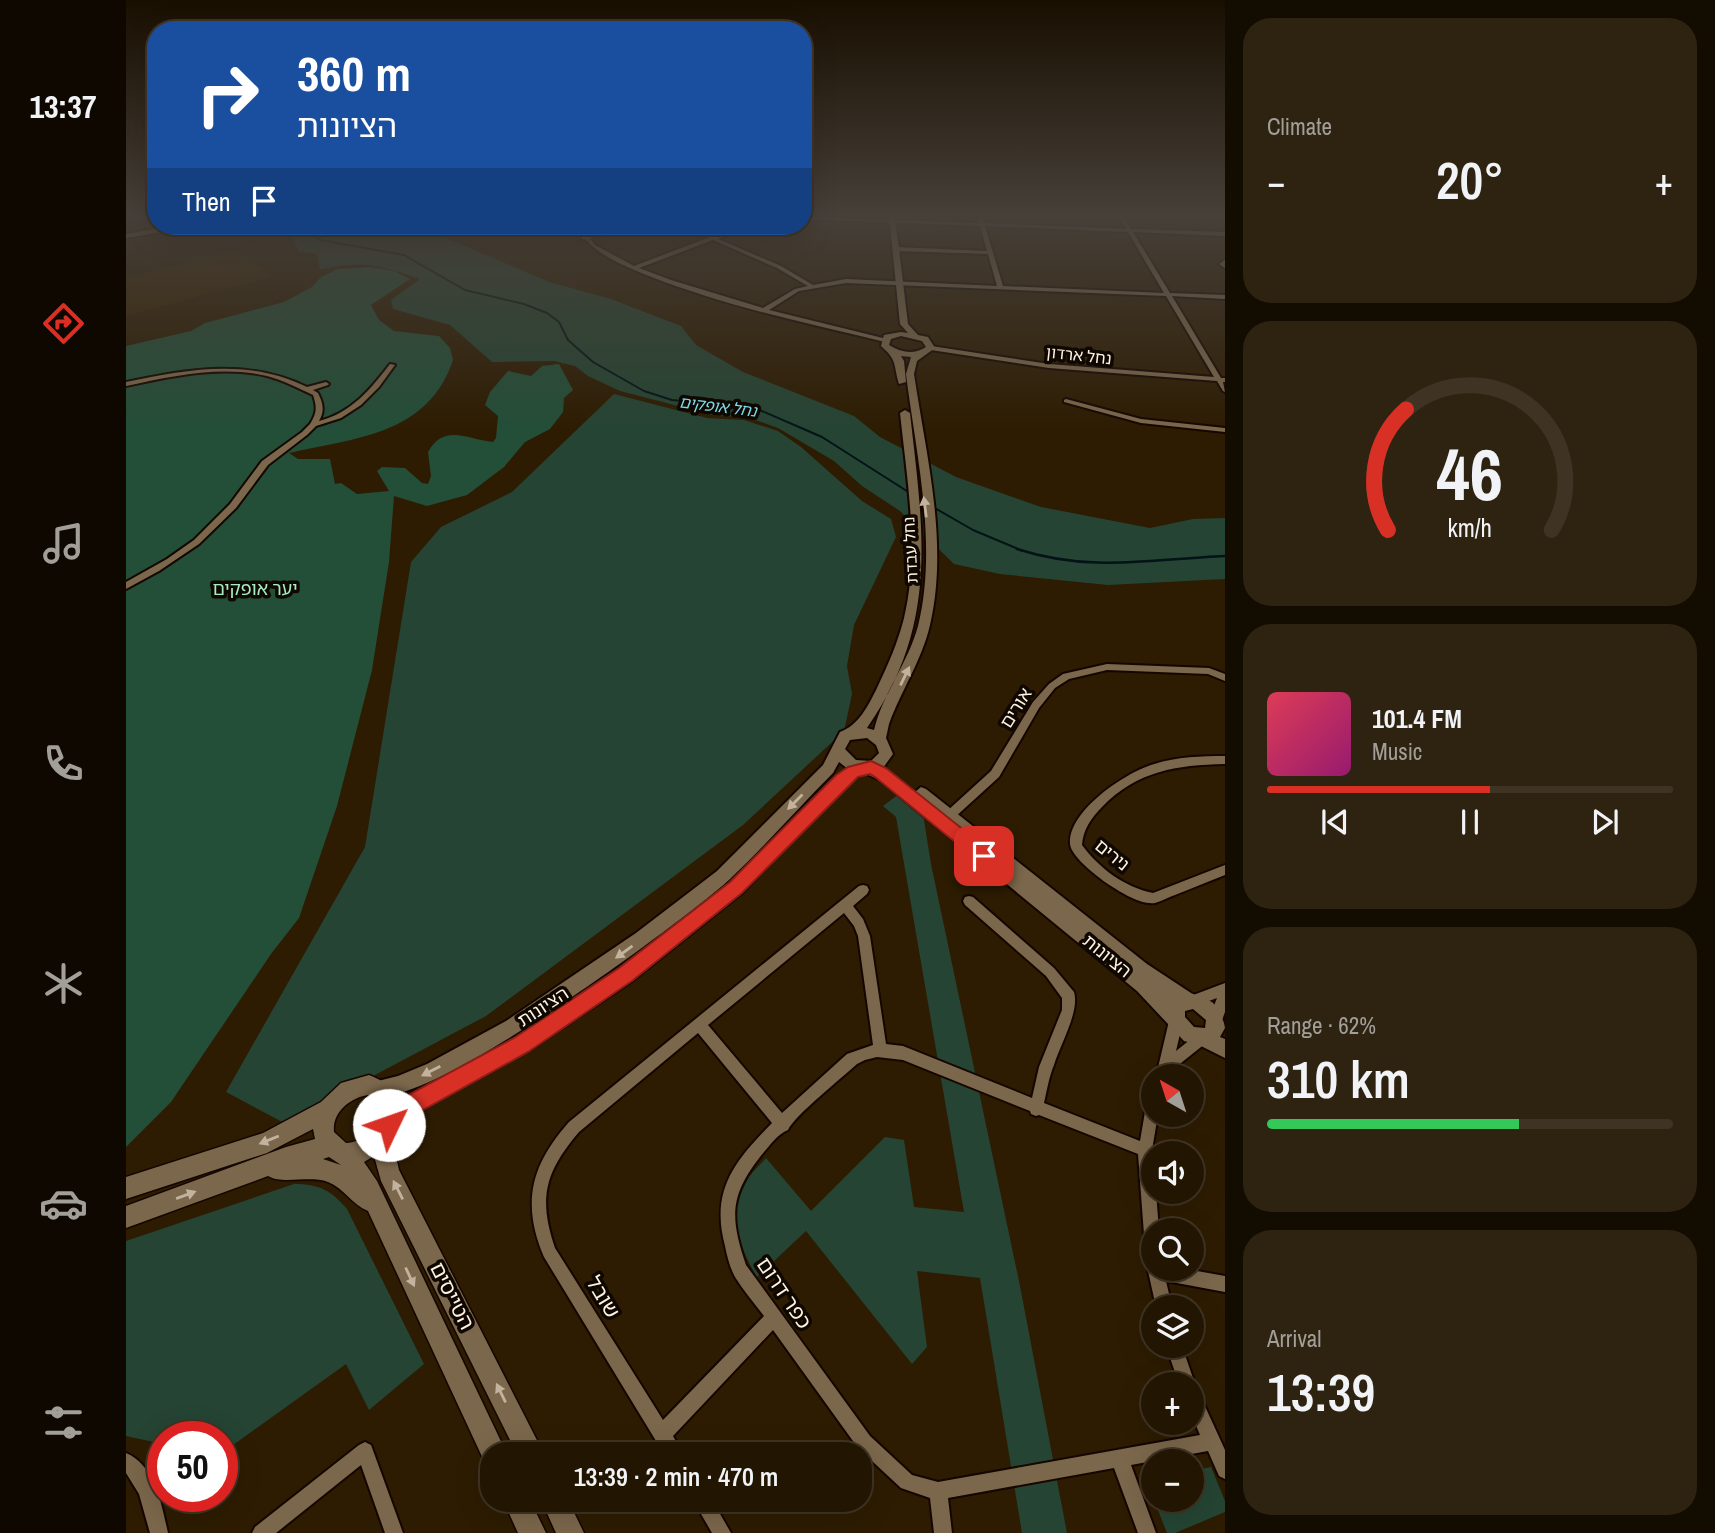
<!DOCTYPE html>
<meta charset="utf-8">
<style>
body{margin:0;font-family:"Archivo Narrow","Noto Sans Hebrew",sans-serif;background:#2e2211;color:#f1f3f6;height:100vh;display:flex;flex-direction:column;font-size:26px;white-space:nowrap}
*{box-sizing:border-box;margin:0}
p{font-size:23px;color:#a29f99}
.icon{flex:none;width:38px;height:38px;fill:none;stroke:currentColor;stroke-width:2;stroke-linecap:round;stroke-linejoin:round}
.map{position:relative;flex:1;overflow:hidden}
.drawer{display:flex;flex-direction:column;gap:18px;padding:18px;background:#130c01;width:490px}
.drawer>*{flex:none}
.top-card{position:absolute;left:21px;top:21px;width:665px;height:214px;border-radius:28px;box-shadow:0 7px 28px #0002,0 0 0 2px #3f3424;background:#1a4fa0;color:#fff;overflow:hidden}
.needle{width:46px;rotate:321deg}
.fabs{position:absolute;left:1015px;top:1064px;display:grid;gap:14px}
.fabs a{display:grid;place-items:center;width:63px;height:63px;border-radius:50%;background:#221502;box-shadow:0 7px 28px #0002,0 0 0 2px #3f3424;font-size:35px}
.speed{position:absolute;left:21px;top:1421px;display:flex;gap:14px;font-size:35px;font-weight:700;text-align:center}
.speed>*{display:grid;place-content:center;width:91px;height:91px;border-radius:50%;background:#221502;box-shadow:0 7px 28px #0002,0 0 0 2px #3f3424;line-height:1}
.speed .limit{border:10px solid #d22;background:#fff;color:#111}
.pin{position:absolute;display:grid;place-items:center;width:60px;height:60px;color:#fff;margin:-30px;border-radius:14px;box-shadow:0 4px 10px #0006}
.me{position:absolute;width:77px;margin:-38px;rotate:48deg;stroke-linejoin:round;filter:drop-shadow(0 0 5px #0008)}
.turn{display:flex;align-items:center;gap:24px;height:147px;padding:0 35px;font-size:32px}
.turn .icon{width:91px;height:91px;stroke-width:2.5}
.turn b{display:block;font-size:49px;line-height:60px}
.then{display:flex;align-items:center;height:66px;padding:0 35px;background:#0003;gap:14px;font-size:26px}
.big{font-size:52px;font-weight:600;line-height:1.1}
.drawer .widget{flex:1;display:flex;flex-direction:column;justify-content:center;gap:10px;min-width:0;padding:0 24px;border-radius:28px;background:#2e2211}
.drawer .dial{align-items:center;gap:0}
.dial svg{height:182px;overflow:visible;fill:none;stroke:#3f3424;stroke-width:7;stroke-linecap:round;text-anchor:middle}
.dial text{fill:#f1f3f6;stroke:none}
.song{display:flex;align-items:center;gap:21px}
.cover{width:84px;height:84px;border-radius:10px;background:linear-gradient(135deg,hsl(350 70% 55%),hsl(320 70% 35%))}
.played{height:7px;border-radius:4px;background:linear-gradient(90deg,#d93025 55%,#3f3424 55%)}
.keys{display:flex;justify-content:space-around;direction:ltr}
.heat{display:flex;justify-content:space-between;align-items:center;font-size:38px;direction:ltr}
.charge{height:10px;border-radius:5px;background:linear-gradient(90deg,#34c759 62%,#3f3424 0)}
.trip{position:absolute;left:354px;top:1442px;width:392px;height:70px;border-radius:28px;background:#221502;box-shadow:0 7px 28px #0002,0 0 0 2px #3f3424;font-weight:600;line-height:70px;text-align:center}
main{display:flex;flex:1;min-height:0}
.tab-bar{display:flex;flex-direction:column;width:126px;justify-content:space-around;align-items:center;background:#0e0801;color:#a29f99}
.tab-bar .icon{width:49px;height:49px}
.tab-bar .current{color:#d93025}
.tab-bar b{font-size:32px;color:#f1f3f6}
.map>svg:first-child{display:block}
.built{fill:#362100}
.green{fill:#254433}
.forest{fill:#234e38}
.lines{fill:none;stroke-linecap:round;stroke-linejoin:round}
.stream-far1{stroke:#031317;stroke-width:2}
.stream{stroke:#031317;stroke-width:2.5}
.minor-casing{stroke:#150600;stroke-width:4}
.tertiary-casing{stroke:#150600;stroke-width:4}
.secondary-casing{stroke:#150600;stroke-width:3}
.minor{fill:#7b674b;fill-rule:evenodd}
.tertiary{fill:#7b674b;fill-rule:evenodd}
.secondary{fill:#7b674b;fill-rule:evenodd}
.oneway{fill:#c3b39e}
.route{fill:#d93025;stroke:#8d1f18;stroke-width:2}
.labels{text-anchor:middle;stroke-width:7;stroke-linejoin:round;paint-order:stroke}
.far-street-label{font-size:16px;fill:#fef2e2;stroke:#0f0801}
.far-water-label{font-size:16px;font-style:italic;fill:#7ddaec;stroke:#0f0801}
.park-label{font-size:18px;fill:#a5edc4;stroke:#0f0801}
.street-label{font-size:18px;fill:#fef2e2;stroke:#0f0801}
.near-street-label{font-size:21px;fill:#fef2e2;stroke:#0f0801}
</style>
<main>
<nav class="tab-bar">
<b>13:37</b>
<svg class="icon current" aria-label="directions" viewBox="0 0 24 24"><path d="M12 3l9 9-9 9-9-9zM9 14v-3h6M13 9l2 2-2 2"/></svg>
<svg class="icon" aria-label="music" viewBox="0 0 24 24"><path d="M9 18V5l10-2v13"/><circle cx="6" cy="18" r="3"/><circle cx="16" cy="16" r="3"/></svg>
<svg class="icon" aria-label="phone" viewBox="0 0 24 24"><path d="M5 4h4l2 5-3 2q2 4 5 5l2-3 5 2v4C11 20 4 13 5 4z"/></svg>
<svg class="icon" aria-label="climate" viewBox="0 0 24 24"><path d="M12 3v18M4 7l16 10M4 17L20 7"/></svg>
<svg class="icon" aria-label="car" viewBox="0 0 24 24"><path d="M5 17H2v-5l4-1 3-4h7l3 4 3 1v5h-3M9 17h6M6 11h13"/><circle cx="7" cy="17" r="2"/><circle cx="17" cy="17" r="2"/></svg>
<svg class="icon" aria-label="filters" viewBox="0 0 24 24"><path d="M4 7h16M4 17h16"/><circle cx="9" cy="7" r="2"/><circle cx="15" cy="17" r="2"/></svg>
</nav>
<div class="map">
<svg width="1099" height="1533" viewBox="0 0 1099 1533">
<rect width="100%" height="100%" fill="#2d1c02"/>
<path class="built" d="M111 250 147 276 0 316V278Z"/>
<path class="green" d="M143 226H292L423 282 485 299 555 326 570 345 617 372 728 416 754 437 830 477 915 507 1024 528 1067 519 1099 518V579L982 585 874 574 828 564 774 511 736 486 708 461 652 428 621 417 591 416 494 391 462 376 449 366 428 361 366 362 324 325 267 309 265 300 294 279C251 264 238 261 194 269L191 254 173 251 164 232 146 231Z
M488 394 581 418 618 420 652 431 675 447 736 501 765 519 770 537 728 625 721 666 726 694 718 731 617 825 360 1016 215 1093 164 1126 100 1092 239 847 285 562 315 527 386 492Z
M773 794 797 814 805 864 894 1286 941 1533H896L854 1278 791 1271 801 1347 786 1364 680 1231 631 1277C615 1251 600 1212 618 1183 624 1174 633 1166 640 1158L685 1211 759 1137 778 1140 788 1207 838 1212 770 817 757 806Z
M168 1184C193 1184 205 1190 221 1209L298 1364 243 1410 220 1364 96 1453V1437H37V1444L0 1436V1241Z
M1085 1467 1099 1501V1512L1049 1533H1041L1028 1500H1066V1471Z"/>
<path class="forest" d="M245 267 268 271 284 279 245 305 253 320 268 331 313 336 324 348 327 360C302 435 229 438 163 453L172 459H204L209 484 215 483 231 494 263 491 251 471 256 467 279 468 296 483 302 484 305 476 302 452C318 423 341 439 367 442L370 438 372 416 359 405 364 392 382 371 405 376 416 366 433 364 447 390 438 398 437 412 424 429 399 442 378 467 341 495 301 506 268 496 263 562 246 670 211 806 173 918 145 954 45 1102 0 1147V346L65 331 79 323 158 302 186 287 195 277 212 269Z"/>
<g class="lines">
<path class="stream-far1" d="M181 226 182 231 194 240 278 255 339 290 398 304 421 313 433 322 442 340 467 362 518 391 546 400 629 408 696 437 784 493
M807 507 847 530 897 551"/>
<path class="stream" d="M891 549C965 573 1025 559 1099 556"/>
<g class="minor-casing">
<path id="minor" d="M993 216H998L1005 229 1099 232V236L1007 232 1044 293 1099 295V299L1046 296 1095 378H1099V382H1097L1099 392 1097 391 1091 381 923 368 805 350 802 348 805 346 923 364 1088 377 1040 296 720 283 673 291 643 310 761 339 762 340 759 342C680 323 599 306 523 276 501 267 475 257 459 239H456V237L447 226H452L461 236 515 226H524L464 238 469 245 508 266 584 237 618 226H624L592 239 655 266 687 285 720 279 871 286 862 254 770 251 767 249 770 247 861 251 854 226 677 219V217L853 223 852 218 854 217 856 218 858 223 1000 229ZM859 226 1002 232 1038 293 877 286ZM587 240 651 268 682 286 669 289 637 308 545 280 513 268Z
M1099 260V268L1093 264Z
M264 364 269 365 253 387 235 405 215 418 190 426 181 435 142 465 110 508 73 544 33 571 0 589V582L41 559 68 540 104 504 136 461 176 432 184 424C191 413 191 407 187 395 172 388 157 380 141 376 95 365 46 376 0 386V382C63 369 121 358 181 387L200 382 203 384 202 385 187 390 192 393C197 403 199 411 193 421 225 413 245 389 264 364Z
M940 399 1015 419 1099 428V432L1015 423 938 402V400Z
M981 664 1083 668 1099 674V681L1082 674 981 670 943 679 929 688 913 708 873 777 828 818 824 820 820 818 819 815 820 812 865 771 907 702 923 684 937 674Z
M1099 756V764C1050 765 1011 771 976 807 965 818 957 830 956 845 973 868 998 887 1027 893L1099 865V875C1082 882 1066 888 1049 895 1043 897 1036 901 1029 903 1015 905 996 893 985 886 974 879 945 857 944 844 942 811 998 774 1025 765 1049 757 1074 756 1099 756Z
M737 885 741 886 743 890 741 894 727 906 737 919 744 936 760 1044 777 1046 906 1098 913 1067 936 1010V998L920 976 839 905 837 901 839 897 843 896 847 897 928 968 948 992C954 1011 934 1045 928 1065 923 1077 921 1090 918 1103L1014 1141 1020 1106 1022 1101 1027 1099V1115H1032L1026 1150 1027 1192H1030L1033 1230H1027V1256L1022 1253 1019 1248 1012 1154 913 1115 910 1116 905 1114 904 1111 777 1060 751 1057 739 1060 731 1064C717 1077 668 1116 662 1130 652 1134 645 1144 638 1152 604 1194 603 1215 620 1265L744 1436 786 1475 812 1482 1074 1435 1066 1416V1384H1053L1040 1346H1056L1069 1384 1067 1389 1072 1391 1099 1450V1479L1093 1476 1082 1451 1005 1465 1030 1533H1012L988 1468 822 1498 826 1533H808L804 1498 775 1488 732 1448 647 1330 547 1436 557 1454H538L418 1257C395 1203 405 1165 443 1122L733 886ZM718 913 728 926 732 936 747 1045 721 1054 656 1113 582 1025ZM572 1033 646 1123C609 1161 584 1190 599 1246 601 1256 604 1268 609 1277 617 1290 628 1303 638 1316L537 1420 429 1248C412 1198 419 1172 453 1132Z
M1099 983V1012L1094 1026 1089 1027 1084 1026 1082 1021 1091 998 1067 1007 1062 1005 1061 1001 1062 997Z
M1050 1015 1055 1016 1057 1021 1050 1051 1075 1031 1080 1033 1082 1038 1080 1043 1045 1071 1044 1076H1030L1043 1021 1045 1016Z
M1027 1262V1269H1060L1099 1276V1292L1040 1281 1046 1307H1030L1022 1271 1024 1263Z
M239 1442 245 1445 277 1533H259L235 1465 150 1533H126L129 1527 233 1445Z
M0 1453C29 1465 36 1506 42 1533H24L13 1494 0 1473Z
M567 1500H586L605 1533H586Z"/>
</g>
<g class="tertiary-casing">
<path id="tertiary" d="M763 216H769L782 324 792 335 802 337 809 348 791 361 788 374C800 455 823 543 804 625 796 660 775 691 763 724L760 738 767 754 757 768 789 792 795 787 800 789 1021 964 1065 993 1086 1002 1092 1008 1098 1023 1099 1028 1094 1037 1099 1039V1058L1073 1045 1058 1041 1011 991 754 780 738 773 721 783 616 893 506 981 401 1051 302 1106 264 1129 257 1127 255 1120 257 1113 288 1092 389 1039 494 969 604 883 711 775 722 769 713 762 707 773C672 808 639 846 603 880 559 920 296 1115 248 1094L245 1088 248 1082 272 1076 301 1064 380 1021 510 933 591 871 697 765 714 732C733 725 742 706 751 688 762 665 772 642 778 618 794 551 781 480 774 413L779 410 784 413C797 531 814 623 741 728L748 730C757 693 782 663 792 626 812 545 790 455 780 374L785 357 775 356 778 361 780 382 773 384C767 364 772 361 755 346L758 335 775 332 782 333 774 324ZM775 336 796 341 800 347C788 355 776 353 763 345L765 339ZM741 738 750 745 753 753 745 761 730 760 719 749 724 740ZM1067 1009 1080 1020 1079 1028 1068 1027 1059 1017V1011Z"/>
</g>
<g class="secondary-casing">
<path id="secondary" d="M51 226H60L56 228Z
M40 227 43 231 0 238V234Z
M243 1075C263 1083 281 1096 274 1121 272 1126 268 1131 268 1136 266 1148 271 1159 273 1170L418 1454H391L255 1181 248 1156 238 1162 251 1181 381 1454H366V1466L359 1463 242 1211C226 1205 218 1188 202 1182 183 1175 157 1185 142 1176L0 1228V1206L160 1147 189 1139 187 1129 141 1153 0 1199V1177L137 1133 195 1102 215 1083ZM242 1095C271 1109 243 1143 220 1143L208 1132C206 1112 224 1098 242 1095ZM203 1157 215 1165 197 1159Z
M377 1500H404L420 1533H392Z
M415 1500H442L458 1533H430Z"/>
</g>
<use href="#minor" class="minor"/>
<use href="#tertiary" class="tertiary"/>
<use href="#secondary" class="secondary"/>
</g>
<defs><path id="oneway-solid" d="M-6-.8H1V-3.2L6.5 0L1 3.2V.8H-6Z" transform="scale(1.75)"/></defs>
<g class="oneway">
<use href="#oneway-solid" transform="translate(799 507) rotate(-97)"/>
<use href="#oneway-solid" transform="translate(779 676) rotate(-64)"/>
<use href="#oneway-solid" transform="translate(669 802) rotate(135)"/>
<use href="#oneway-solid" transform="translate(498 952) rotate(144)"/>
<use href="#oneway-solid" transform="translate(305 1071) rotate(153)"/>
<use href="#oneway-solid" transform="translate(143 1140) rotate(158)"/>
<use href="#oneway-solid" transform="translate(272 1190) rotate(-117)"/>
<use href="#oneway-solid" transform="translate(60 1195) rotate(-20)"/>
<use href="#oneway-solid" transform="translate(284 1277) rotate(65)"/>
<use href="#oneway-solid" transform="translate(375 1393) rotate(-116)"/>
</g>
<linearGradient id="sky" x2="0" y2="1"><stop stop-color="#190f01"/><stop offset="0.5" stop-color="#464039"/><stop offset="1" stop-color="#464039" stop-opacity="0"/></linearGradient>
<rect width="1099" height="431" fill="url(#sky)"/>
<path class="route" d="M745 761 760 768 864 851 867 856 864 861H852L749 777 744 774 732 777 616 893 506 981 402 1052 286 1116 270 1133 263 1136 255 1133 252 1125 257 1112 271 1101 388 1038 493 968 604 882 710 775 722 767Z"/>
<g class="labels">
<g class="far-street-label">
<text transform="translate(953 355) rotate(6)" y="6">נחל ארדון</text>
<text transform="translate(784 550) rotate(-93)" y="6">נחל עבדת</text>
</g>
<g class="far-water-label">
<text transform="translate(592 406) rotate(7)" y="6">נחל אופקים</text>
</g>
<g class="park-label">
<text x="129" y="595">יער אופקים</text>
</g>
<g class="street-label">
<text transform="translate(890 708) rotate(-58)" y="6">אורים</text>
<text transform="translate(986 855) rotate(39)" y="6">נירים</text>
<text transform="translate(981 956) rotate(39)" y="6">הציונות</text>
<text transform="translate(417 1007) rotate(-33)" y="6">הציונות</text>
</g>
<g class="near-street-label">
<text transform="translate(658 1293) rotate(56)" y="7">כפר דרום</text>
<text transform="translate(326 1296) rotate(63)" y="7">הטייסים</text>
<text transform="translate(477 1297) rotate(59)" y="7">שובל</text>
</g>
</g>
</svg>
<div class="fabs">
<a><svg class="needle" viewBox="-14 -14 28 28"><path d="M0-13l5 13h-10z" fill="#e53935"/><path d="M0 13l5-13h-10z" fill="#a29f99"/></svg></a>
<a><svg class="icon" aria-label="sound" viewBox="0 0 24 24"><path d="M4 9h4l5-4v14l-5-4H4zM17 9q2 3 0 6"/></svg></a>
<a><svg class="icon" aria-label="search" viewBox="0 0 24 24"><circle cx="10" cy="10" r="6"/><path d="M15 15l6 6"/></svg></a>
<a><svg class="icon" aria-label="layers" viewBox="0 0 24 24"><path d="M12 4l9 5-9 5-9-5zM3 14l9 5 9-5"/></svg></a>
<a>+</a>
<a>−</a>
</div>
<div class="speed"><div class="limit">50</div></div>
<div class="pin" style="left:858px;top:856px;background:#d93025"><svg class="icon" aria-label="arrive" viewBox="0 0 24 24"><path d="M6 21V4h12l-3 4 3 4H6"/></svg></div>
<svg class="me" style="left:263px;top:1125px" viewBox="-20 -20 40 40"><circle r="19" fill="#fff"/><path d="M0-13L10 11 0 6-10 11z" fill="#d93025"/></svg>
<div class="trip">13:39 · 2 min · 470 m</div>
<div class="top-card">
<div class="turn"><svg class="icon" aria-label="right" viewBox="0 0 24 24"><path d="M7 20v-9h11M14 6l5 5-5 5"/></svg><div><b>360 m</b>הציונות</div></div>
<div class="then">Then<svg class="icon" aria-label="arrive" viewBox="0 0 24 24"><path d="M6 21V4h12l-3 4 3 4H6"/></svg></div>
</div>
</div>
<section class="drawer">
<div class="widget"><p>Climate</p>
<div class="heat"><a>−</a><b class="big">20°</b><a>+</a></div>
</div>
<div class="widget dial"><svg viewBox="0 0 100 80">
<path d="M14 69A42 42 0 1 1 86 69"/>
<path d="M14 69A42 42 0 0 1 22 16" stroke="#d93025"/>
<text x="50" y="56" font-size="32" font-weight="700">46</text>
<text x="50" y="72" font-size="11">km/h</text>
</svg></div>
<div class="widget">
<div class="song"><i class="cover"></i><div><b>101.4 FM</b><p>Music</p></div></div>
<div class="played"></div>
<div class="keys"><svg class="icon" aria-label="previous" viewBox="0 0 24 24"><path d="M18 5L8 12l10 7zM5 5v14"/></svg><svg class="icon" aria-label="pause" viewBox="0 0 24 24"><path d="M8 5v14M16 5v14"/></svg><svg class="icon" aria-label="next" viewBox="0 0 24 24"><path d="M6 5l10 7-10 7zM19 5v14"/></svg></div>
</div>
<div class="widget"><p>Range · 62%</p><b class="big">310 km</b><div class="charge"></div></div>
<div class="widget"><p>Arrival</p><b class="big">13:39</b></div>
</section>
</main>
